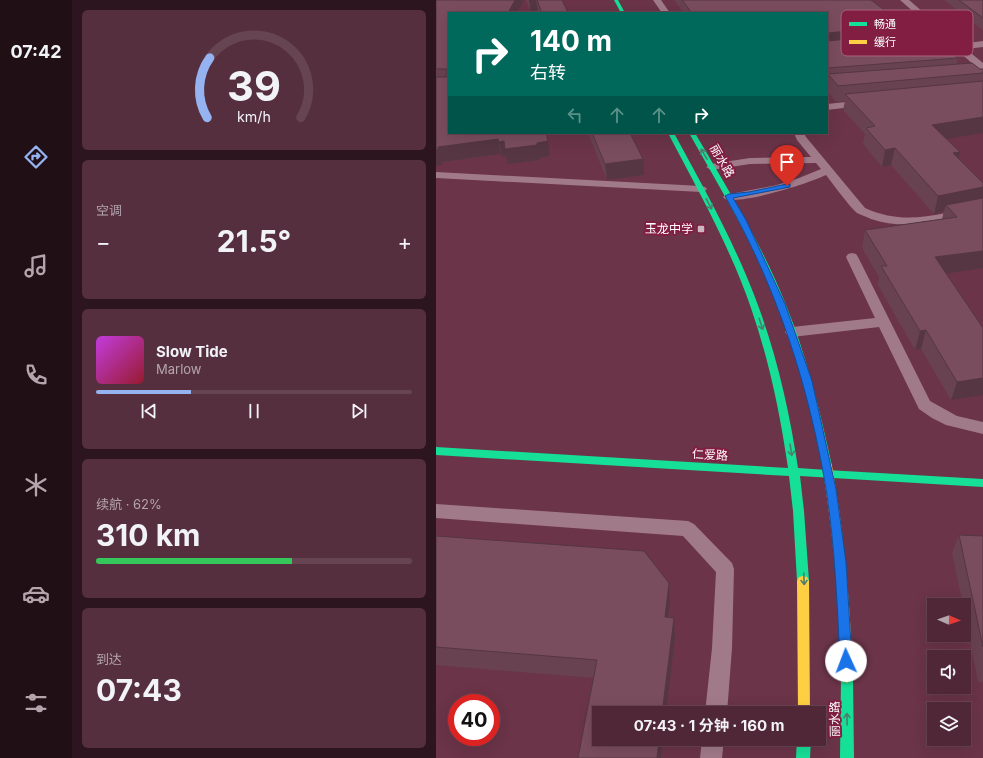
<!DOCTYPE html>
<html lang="zh">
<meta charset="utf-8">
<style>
body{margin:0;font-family:Inter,"Noto Sans SC",sans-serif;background:#562f3e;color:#f1f3f6;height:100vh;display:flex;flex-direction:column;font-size:15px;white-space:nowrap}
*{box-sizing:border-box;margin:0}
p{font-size:13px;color:#b4a5ad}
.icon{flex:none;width:22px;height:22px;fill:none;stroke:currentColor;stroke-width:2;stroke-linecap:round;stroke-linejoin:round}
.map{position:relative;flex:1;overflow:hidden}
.panel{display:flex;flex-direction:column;gap:10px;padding:10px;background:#2c151e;width:364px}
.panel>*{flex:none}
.hud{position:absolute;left:12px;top:12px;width:380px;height:122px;border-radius:0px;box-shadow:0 4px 16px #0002,0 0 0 1px #674451;background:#00695c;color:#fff;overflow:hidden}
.needle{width:26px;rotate:92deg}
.fabs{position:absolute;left:491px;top:598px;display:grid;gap:8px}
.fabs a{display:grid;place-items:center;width:44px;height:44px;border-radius:0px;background:#502736;box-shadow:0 4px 16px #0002,0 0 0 1px #674451;font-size:20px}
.speed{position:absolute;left:12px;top:694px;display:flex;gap:8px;font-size:20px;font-weight:700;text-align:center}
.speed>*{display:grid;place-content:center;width:52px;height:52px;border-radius:50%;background:#502736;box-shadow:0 4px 16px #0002,0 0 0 1px #674451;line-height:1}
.speed .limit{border:6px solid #d22;background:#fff;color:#111}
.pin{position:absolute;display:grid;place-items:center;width:34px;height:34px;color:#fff;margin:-41px -17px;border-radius:50% 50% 50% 0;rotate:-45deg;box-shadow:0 0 4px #0007}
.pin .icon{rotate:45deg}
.me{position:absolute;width:44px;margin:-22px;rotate:358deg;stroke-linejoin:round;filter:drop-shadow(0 0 3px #0008)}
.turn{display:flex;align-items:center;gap:14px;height:84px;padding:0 16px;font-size:18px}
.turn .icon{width:52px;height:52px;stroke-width:2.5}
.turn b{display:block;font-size:28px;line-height:34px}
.lanes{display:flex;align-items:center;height:38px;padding:0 16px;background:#0003;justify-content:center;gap:20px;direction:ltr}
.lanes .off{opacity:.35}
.big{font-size:30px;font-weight:700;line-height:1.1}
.panel .tile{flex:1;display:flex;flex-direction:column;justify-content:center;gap:6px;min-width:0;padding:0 14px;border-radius:6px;background:#562f3e}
.panel .dial{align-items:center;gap:0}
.dial svg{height:104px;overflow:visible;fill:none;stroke:#674451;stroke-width:7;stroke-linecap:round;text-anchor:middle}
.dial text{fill:#f1f3f6;stroke:none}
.song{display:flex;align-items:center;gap:12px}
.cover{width:48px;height:48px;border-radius:6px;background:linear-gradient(135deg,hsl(290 70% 55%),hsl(350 70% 35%))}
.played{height:4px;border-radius:2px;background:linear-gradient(90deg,#95b2f1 30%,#674451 30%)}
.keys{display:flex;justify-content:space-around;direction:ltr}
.heat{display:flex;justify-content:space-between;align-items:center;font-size:22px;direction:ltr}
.charge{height:6px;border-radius:3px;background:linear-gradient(90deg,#34c759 62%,#674451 0)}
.trip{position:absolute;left:156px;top:706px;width:234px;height:40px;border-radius:0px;background:#502736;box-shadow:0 4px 16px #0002,0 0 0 1px #674451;font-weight:700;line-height:40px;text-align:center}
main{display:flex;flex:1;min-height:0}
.menu{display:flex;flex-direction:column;width:72px;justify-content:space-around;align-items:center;background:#201016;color:#b4a5ad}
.menu .icon{width:28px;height:28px}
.menu .selected{color:#95b2f1}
.menu b{font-size:18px;color:#f1f3f6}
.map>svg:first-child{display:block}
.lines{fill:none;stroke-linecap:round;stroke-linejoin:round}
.lane{fill:#a17a89;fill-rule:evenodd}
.fast{fill:#16e098;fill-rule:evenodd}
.slow{fill:#ffcf43;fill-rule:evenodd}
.wall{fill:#694251}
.shaded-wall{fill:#553642}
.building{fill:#7a4d5e;stroke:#553642}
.oneway{stroke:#4c7f6d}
.route{fill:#1a73e8;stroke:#114b97}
.poi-dot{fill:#cbb8bf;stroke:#811e42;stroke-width:1.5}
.labels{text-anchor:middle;stroke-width:4;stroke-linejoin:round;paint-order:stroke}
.street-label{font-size:12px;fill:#fff;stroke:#811e42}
.poi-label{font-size:12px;fill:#fff;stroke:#811e42;text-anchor:end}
.key{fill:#811e42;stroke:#a7627b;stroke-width:1}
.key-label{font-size:11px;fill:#fff}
</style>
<main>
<nav class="menu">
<b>07:42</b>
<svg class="icon selected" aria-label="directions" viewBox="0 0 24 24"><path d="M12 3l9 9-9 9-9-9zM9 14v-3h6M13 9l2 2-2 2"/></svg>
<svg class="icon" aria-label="music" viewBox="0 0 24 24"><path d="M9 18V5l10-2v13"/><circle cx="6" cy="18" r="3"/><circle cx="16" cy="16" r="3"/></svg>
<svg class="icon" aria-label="phone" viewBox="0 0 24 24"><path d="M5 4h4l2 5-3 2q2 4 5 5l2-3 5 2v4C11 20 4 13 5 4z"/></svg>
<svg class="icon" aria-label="climate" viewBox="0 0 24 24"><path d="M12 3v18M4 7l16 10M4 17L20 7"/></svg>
<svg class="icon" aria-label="car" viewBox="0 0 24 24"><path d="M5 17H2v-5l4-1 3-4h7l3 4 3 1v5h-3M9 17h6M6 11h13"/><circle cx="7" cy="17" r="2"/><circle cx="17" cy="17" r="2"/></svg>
<svg class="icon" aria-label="filters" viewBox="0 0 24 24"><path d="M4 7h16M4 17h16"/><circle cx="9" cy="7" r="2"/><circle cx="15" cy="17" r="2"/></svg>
</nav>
<section class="panel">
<div class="tile dial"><svg viewBox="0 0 100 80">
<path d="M14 69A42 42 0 1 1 86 69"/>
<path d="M14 69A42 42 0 0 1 16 23" stroke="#95b2f1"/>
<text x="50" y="56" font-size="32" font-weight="700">39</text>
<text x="50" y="72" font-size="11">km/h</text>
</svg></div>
<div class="tile"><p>空调</p>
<div class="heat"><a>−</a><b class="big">21.5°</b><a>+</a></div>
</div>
<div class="tile">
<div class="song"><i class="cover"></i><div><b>Slow Tide</b><p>Marlow</p></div></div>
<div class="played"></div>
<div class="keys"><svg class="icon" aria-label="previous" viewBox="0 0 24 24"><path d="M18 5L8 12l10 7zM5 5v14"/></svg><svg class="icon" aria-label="pause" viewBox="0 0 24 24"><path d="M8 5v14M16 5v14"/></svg><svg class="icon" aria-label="next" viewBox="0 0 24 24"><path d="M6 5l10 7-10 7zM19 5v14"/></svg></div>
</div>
<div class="tile"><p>续航 · 62%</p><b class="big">310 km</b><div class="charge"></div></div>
<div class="tile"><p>到达</p><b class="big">07:43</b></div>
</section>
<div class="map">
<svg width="547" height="758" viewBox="0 0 547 758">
<rect width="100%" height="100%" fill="#6b3448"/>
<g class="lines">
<path class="lane" d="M217 0H225L234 13H226Z
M464 0H473L524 44 547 41V47L530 49 547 63V71L544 70 508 39 474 41 473 39 477 36 503 34Z
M429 100 434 103 432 105 391 110V104Z
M358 133H368L370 137 429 208C471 227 504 213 547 205V213C510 219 472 232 435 219 431 217 425 215 421 213 413 206 397 184 390 175 371 184 308 204 289 199L287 197 289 195 341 185 363 178 385 169 380 163 314 164 275 170 270 167 275 164 314 158 375 157 361 140Z
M0 172 265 186 269 187 271 189 269 191 265 192 0 178Z
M416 253 420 254 422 257 494 401 521 416 547 422V434L510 425 496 418 483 409 443 327 356 337 351 335 349 332 351 329 356 327 439 318 410 257 412 254Z
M0 504 252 521 258 524 296 563 298 569 296 648 291 713H269L276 648 280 572 247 536 0 518Z
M266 739H288L286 758H264Z"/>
<path class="fast" d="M178 0H182L189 13H185Z
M232 133H238C269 190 301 247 323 308 342 360 354 414 362 468L391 470 387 469 386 466C375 411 363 357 342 305 318 245 285 189 253 133H259C292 189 326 245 350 305 371 357 384 411 396 466L395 469 391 470 547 479V487L364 476 368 511 373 581 371 585 367 586 363 585 361 581 357 511 353 476 0 455V447L352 468C344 413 333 360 315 308 294 247 262 190 232 133Z
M411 671 415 673 417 677 418 758H404L405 677 407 673Z
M361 739H375L374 758H360Z"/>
<path class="slow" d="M391 462 395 463 396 466C409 536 414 606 417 677L415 681 411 683 407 681 405 677C403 606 398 536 386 466L387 463Z
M367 576 371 577 373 581 374 713H362L361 581 363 577Z"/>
</g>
<path class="wall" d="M0 0H88L81 13 13 133H110L114 156 103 158 104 160 72 164 70 156 66 157 65 154 6 162V165L0 166Z
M90 0H126L132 13H103L102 10 95 13Z
M238 0H435L478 33 522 58 521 64 544 69H547V133L510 139 522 158 547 268 510 273 547 328 515 400 485 349 479 350 442 285 443 277 426 248 429 230 506 219 508 211 498 214 455 165 446 167 427 144 429 134 407 110 409 101 400 102 391 91V13H248Z
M508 0H547V30Z
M152 133H194L208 175 171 180Z
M523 535 547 536V682H542L528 611V605H527L516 553Z
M0 536 233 583 234 603 233 617 238 618 239 638 230 713H163V739H227L225 758H142L157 678 0 665Z"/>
<path class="shaded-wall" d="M79 0H88L81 13H72Z
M93 0H100L102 10 95 13Z
M479 24 477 35 391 44 392 33Z
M547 117V133L493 142 496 125Z
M62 139 65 154 6 162V165L0 166V150L2 147Z
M68 141 101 143 112 141 114 156 103 158 104 160 72 164 70 156 66 157 63 142Z
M459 148 455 165 446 167 449 150Z
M524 152 519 169 517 153Z
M207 159 208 175 171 180 169 164Z
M547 187V198L510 205 508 211 498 214 502 196Z
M547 251V268L494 276 499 257Z
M490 330 485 349 479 350 484 331Z
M547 378V395L515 400 521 382Z
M233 583 234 603 230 637 229 617Z
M238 618 239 638 230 713H226Z
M223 739H227L225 758H221Z"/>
<path class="building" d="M0 0H79L72 13H13V133H110L112 141 101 143V145L69 149 68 141 63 142 62 139 2 147V150H0V77H11V69H0Z
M101 0H126L132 13H106Z
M246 0H435L452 13 462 12 479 24 392 33 391 41 489 32 522 58 392 68 391 70V13H256Z
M523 0H547V18Z
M536 63 544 69H547V73L402 86 392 74Z
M547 81V117L496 125 524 152 517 153 547 183V187L502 196 459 148 449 150 430 128 439 126 409 94Z
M156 133H194L207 159 169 164Z
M547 198V251L499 257 547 328V378L521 382 490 330 484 331 445 266H451L429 230 521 217 510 205Z
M523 535 547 536V647Z
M0 536 208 551 233 583 229 617 238 618 226 713H163V739H223L221 758H142L161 660 0 647Z"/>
<defs><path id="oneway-shaft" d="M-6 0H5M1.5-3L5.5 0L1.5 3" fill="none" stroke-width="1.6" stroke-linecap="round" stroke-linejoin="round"/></defs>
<g class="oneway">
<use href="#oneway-shaft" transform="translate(268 154) rotate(-120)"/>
<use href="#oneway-shaft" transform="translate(273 204) rotate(62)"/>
<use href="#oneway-shaft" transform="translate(325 324) rotate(72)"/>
<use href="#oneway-shaft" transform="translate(355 450) rotate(81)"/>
<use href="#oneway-shaft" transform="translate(368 579) rotate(88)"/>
<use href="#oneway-shaft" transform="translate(411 719) rotate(-91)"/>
</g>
<path class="route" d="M351 184H354V187L297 198 310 220 349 304 376 381 400 489 410 562 416 661 415 665 410 667 406 665 404 661C401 603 399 546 390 489 373 386 341 288 289 196L293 194 313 192Z"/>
<rect class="poi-dot" x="261" y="225" width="8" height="8" rx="2"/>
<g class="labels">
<g class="street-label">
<text transform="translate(286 161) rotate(60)" y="4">丽水路</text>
<text transform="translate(274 455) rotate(3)" y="4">仁爱路</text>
<text transform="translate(399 719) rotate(-91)" y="4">丽水路</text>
</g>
<g class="poi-label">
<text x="257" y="233">玉龙中学</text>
</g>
</g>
<rect x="405" y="10" width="132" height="46" rx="6" class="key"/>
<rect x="413" y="22" width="18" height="4" fill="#16e098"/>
<rect x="413" y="40" width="18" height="4" fill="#ffcf43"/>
<g class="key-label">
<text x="438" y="28">畅通</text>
<text x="438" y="46">缓行</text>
</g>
</svg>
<div class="fabs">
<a><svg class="needle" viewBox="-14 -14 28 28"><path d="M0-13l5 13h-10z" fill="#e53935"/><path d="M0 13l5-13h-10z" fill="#b4a5ad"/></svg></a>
<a><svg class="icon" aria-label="sound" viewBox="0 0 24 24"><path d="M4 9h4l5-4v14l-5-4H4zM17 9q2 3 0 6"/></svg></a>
<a><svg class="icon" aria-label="layers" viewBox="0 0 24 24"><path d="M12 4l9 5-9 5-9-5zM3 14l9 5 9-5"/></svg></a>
</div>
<div class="speed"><div class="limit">40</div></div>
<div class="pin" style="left:351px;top:186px;background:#d93025"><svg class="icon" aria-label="arrive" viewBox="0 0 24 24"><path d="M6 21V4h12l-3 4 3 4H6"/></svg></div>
<svg class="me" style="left:410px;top:661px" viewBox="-20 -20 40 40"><circle r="19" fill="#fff"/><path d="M0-13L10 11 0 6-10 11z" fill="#1a73e8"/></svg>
<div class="trip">07:43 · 1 分钟 · 160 m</div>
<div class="hud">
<div class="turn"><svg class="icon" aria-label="right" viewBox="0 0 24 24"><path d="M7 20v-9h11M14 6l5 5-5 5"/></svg><div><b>140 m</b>右转</div></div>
<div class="lanes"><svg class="icon off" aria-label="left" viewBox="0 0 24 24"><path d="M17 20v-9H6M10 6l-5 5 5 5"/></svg><svg class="icon off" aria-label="ahead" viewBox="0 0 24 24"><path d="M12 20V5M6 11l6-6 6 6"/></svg><svg class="icon off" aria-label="ahead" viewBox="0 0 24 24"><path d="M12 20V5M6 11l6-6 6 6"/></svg><svg class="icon" aria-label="right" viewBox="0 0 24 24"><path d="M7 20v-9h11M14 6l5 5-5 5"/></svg></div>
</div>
</div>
</main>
